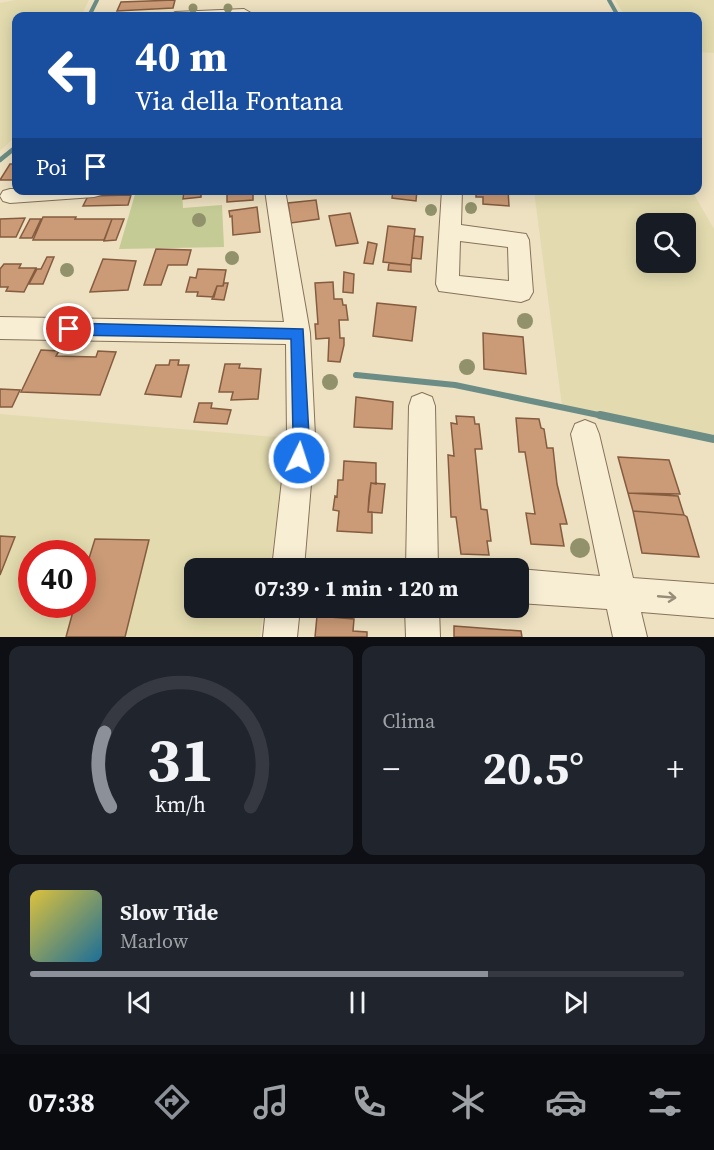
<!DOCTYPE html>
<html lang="it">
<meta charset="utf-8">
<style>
body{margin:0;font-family:"Source Serif 4",serif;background:#20242c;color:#f1f3f6;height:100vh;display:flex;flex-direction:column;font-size:22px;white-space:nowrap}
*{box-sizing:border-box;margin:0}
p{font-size:20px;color:#9ea1a6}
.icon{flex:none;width:33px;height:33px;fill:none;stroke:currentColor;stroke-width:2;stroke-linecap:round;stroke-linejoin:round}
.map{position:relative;height:637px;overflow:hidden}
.details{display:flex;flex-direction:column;gap:9px;padding:9px;background:#0d0f14;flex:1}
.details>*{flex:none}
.guide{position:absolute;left:12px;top:12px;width:690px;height:183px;border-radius:12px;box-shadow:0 3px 15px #0003;background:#1a4fa0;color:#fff;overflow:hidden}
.buttons{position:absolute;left:636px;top:213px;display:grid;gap:12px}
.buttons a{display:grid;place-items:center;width:60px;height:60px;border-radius:12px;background:#171b24;box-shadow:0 3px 15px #0003;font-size:30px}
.speed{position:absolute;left:18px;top:540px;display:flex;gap:12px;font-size:30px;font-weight:700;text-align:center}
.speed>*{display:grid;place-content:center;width:78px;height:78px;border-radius:50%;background:#171b24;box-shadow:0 3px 15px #0003;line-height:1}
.speed .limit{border:9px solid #d22;background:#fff;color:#111}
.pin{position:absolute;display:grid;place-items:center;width:51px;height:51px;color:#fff;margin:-26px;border:3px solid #fff;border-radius:50%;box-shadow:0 2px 6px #0007}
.me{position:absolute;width:66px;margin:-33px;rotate:4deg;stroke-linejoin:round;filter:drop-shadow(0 0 4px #0008)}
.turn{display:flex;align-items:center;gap:21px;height:126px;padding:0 24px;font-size:27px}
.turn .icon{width:78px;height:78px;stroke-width:2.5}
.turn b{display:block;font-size:42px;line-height:51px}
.then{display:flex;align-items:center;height:57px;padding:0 24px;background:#0003;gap:12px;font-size:22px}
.big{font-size:45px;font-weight:700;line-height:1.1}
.details .tile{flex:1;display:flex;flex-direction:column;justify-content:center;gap:9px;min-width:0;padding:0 21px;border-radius:12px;background:#20242c}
.details .dial{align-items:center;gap:0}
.dial svg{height:156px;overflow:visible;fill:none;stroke:#363941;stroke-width:7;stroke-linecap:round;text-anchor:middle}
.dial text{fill:#f1f3f6;stroke:none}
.song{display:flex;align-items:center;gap:18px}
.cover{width:72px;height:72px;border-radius:9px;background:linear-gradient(135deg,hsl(50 70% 55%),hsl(200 70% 35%))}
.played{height:6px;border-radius:3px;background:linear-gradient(90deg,#8c9099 70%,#363941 70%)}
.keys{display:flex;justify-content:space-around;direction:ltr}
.heat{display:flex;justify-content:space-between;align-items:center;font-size:33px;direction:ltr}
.details .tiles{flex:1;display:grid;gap:9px;grid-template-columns:1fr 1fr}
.tile:last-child{grid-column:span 2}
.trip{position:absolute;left:184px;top:558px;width:345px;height:60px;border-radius:12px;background:#171b24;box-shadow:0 3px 15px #0003;font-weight:700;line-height:60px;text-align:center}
.tab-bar{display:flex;height:96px;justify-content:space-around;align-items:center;background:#090b0e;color:#9ea1a6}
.tab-bar .icon{width:42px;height:42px}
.tab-bar .selected{color:#8c9099}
.tab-bar b{font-size:27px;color:#f1f3f6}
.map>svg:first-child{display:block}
.farmland{fill:#e3dbaf;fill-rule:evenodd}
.green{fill:#c4cb95}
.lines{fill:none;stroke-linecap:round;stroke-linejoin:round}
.stream-far3{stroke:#6b8d85;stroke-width:4}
.stream-far2{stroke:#6b8d85;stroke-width:4.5}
.stream-far1{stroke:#6b8d85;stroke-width:6}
.stream{stroke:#6b8d85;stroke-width:8}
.building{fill:#cb9b77;stroke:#855c3f;stroke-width:1.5}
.minor-casing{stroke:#867259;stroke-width:2}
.minor{fill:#f8eed4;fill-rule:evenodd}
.tree{fill:#91926b}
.oneway{stroke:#978c78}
.route{fill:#1a73e8;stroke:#114b97;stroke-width:1.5}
</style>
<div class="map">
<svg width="714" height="637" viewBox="0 0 714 637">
<rect width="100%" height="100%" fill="#ede1c1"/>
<path class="farmland" d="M15 0H89L81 16H16V136L0 151V3Z
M615 0H714V53L698 52V16H625Z
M534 191H692L714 229V439L562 406ZM646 224H686V262H646Z
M0 414 288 438 270 568H195V608H264L260 637H0ZM32 554H82V604H32Z"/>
<path class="green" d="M136 191H182L183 208 222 205 224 247 119 249Z"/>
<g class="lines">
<path class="stream-far3" d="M609 0 618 16
M89 16 97 0"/>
<path class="stream-far2" d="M0 160 16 147"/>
<path class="stream-far1" d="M356 375 455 385 608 417"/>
<path class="stream" d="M600 415 714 439"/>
</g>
<path class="building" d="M175 0 173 8 117 11 121 2Z
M10 164H16V180H0Z
M184 190H201V197L183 199Z
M227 190H253V200L227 202Z
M393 190H417L416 201 392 198Z
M476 190H508L509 206 483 204V197H476Z
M131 195 128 205 83 206 88 196Z
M316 200 319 219 291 223 288 203Z
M257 207 260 232 233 235 232 216 230 217 229 211Z
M350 213 358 243 336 246 329 216Z
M43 217H76L75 219H112L104 240H33Z
M25 218 16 237H0V219Z
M30 219H41L32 238H20Z
M112 219H124L116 240 104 241Z
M388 226 415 229 411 265 383 262Z
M414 236 423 237 421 259 412 258Z
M368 242 377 244 373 264 364 263Z
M156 249 191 250 187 265H168L161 285H144Z
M47 257H54L43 284H29L37 269H41Z
M103 259 136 261 128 290 90 292Z
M389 263 411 265V272L388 270Z
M4 264H21L19 268H36L24 292 6 291 8 287H0V269Z
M198 269 226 270 223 286H217L214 297 197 296 198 292H186L190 277 196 278Z
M344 272 354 274 353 293 343 292Z
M333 282 334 299H342L343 305H346L348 320H339L340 338H344V345L340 362 328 361 329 338 316 339 315 324H318L315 283Z
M224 283H228L224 300 212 299 217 286H223Z
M377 303 416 307 412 341 373 336Z
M483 333 523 337 526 374 484 369Z
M41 350 59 351 56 356 96 357 98 351 116 352 100 395 21 392Z
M170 360H179L178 365H189L181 397 145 394 156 365H169Z
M225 364H240L239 368 261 369 258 399 231 400 233 392H219Z
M0 389 20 390 12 407H0Z
M356 397 393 402 392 429 354 427Z
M199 403H212L211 408 231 410 227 424 194 422Z
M456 416 474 417 475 424H479L482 449H475L481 509 487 510 491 541H487L489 555 461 554 456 517H451L448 455 454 456 451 423 457 424Z
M516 418 539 419 541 428 544 429 547 448H553L557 484 567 524H560L564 546 531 544 526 513 535 514 525 452H519Z
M618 457 669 460 680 494 628 493Z
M344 461 376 463V484L371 483 369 497 368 512H372V533L337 531 339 511 333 510 335 496 337 497 338 480H343Z
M371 483 385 484 382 513 368 512Z
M628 493 678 496 684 515 633 511Z
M633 511 684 515 687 517 699 557 642 553Z
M0 536 15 537 0 575Z
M95 539 149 540 125 637H66L75 604H82V581Z
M317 616 354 619 353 631 367 632V637H315Z
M454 626 521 631 522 637H454Z"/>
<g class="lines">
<g class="minor-casing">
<path id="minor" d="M244 9 251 13 249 16H168L175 12Z
M10 189H16V190H104L101 195 94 197 10 203 3 201 0 196 3 191Z
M265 190H285L310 333 315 436 304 568H272L287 436 286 344 0 339V317L284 322Z
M442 190H462L461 225 526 234 529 240 533 292 529 299 521 302 439 291 436 284ZM460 241 508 247 509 281 459 276Z
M422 393 432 397 435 406 438 568H406L409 406 412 397Z
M585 420 595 424 599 434 633 578 714 584V618L641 612 647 637H613L607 609 519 603V569L600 576 571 434 575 424Z
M266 608H300L297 637H263Z
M405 608H439L440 637H406Z"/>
</g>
<use href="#minor" class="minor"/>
</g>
<g class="tree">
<circle cx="193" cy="8" r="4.5"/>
<circle cx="228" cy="8" r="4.5"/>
<circle cx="471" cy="208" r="6"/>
<circle cx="431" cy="210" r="6"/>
<circle cx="199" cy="220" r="7"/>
<circle cx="232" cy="258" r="7"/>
<circle cx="67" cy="270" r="7"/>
<circle cx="525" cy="321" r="8"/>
<circle cx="467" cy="367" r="8"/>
<circle cx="330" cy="382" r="8"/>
<circle cx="580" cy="548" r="10"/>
</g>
<defs><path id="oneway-shaft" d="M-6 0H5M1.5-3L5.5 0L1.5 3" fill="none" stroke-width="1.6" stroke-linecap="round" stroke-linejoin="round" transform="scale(1.5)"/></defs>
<use class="oneway" href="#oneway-shaft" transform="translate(667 597) rotate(5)"/>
<path class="route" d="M69 323 303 329 309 435 304 463 299 466 293 463 290 458 293 435 291 339 69 335 64 334 62 329 64 325Z"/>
</svg>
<div class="buttons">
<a><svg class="icon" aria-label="search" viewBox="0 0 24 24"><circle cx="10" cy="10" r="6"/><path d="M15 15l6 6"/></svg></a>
</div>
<div class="speed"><div class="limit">40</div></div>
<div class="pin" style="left:69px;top:329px;background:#d93025"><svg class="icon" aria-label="arrive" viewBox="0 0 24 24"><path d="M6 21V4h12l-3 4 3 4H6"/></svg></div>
<svg class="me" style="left:299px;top:458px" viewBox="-20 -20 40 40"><circle r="17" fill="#1a73e8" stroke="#fff" stroke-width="3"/><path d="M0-11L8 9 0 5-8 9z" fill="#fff"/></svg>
<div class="trip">07:39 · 1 min · 120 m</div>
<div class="guide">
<div class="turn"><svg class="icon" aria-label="left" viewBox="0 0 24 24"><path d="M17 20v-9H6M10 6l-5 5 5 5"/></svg><div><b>40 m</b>Via della Fontana</div></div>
<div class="then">Poi<svg class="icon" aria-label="arrive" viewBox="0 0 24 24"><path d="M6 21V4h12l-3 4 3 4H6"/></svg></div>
</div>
</div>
<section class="details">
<div class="tiles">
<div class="tile dial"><svg viewBox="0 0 100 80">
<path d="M14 69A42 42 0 1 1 86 69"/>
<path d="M14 69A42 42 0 0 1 11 31" stroke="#8c9099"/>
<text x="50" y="56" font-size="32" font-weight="700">31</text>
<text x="50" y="72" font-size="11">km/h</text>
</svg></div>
<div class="tile"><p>Clima</p>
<div class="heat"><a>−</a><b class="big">20.5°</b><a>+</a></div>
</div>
<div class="tile">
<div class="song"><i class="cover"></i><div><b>Slow Tide</b><p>Marlow</p></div></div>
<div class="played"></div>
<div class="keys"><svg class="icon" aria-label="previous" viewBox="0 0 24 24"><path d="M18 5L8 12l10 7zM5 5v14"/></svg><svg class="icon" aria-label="pause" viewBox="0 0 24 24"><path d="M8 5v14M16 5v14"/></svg><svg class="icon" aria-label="next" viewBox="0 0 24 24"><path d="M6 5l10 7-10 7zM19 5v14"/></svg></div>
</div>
</div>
</section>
<nav class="tab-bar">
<b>07:38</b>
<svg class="icon selected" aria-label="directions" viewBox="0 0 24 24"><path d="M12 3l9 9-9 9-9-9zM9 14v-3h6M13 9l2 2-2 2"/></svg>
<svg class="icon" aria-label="music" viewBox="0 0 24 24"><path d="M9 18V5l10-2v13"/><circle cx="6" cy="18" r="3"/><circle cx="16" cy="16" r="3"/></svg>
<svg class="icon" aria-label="phone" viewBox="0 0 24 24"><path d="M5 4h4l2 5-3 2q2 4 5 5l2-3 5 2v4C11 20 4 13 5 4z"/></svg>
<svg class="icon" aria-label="climate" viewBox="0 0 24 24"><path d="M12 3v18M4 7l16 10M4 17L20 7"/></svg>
<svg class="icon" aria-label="car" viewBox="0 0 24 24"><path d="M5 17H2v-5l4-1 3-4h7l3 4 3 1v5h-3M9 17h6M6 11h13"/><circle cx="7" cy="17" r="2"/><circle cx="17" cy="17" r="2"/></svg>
<svg class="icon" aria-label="filters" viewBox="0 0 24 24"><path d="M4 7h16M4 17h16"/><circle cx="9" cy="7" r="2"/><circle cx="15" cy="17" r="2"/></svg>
</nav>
